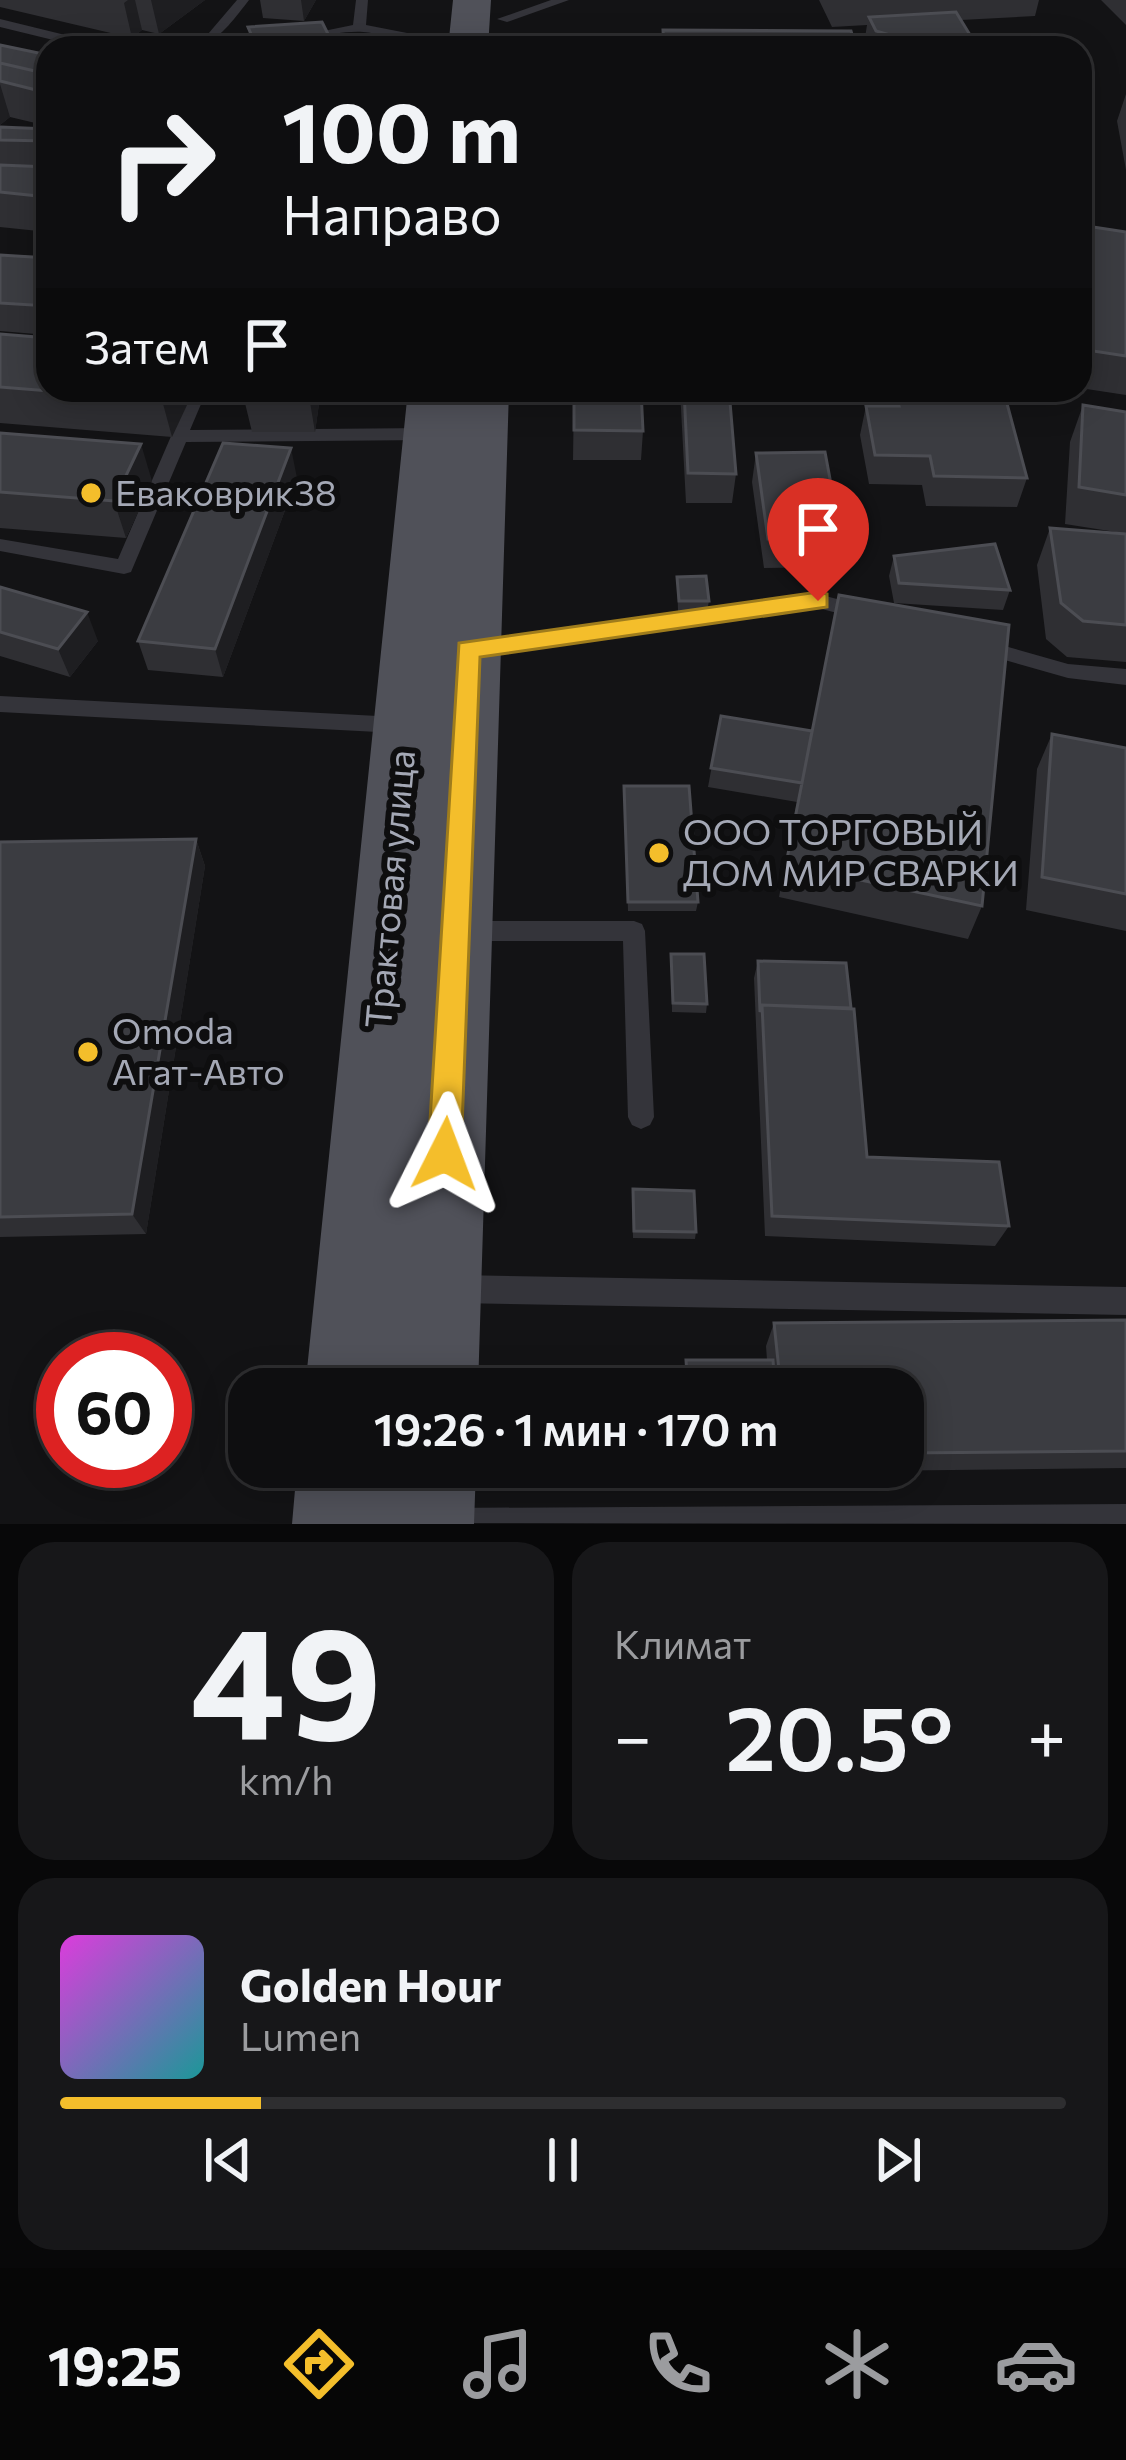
<!DOCTYPE html>
<html lang="ru">
<meta charset="utf-8">
<style>
body{margin:0;font-family:Commissioner,sans-serif;background:#171719;color:#f1f3f6;height:100vh;display:flex;flex-direction:column;font-size:45px;white-space:nowrap}
*{box-sizing:border-box;margin:0}
p{font-size:39px;color:#9b9c9f}
.icon{flex:none;width:66px;height:66px;fill:none;stroke:currentColor;stroke-width:2;stroke-linecap:round;stroke-linejoin:round}
.map{position:relative;height:1524px;overflow:hidden}
.drawer{display:flex;flex-direction:column;gap:18px;padding:18px;background:#080809;flex:1}
.drawer>*{flex:none}
.top-card{position:absolute;left:36px;top:36px;width:1056px;height:366px;border-radius:36px;box-shadow:0 6px 30px #0003,0 0 0 3px #2e2e30;background:#0e0e10;color:#f1f3f6;overflow:hidden}
.speed{position:absolute;left:36px;top:1332px;display:flex;gap:24px;font-size:60px;font-weight:700;text-align:center}
.speed>*{display:grid;place-content:center;width:156px;height:156px;border-radius:50%;background:#0e0e10;box-shadow:0 6px 30px #0003,0 0 0 3px #2e2e30;line-height:1}
.speed .limit{border:18px solid #d22;background:#fff;color:#111}
.pin{position:absolute;display:grid;place-items:center;width:102px;height:102px;color:#fff;margin:-123px -51px;border-radius:50% 50% 50% 0;rotate:-45deg;box-shadow:0 0 12px #0007}
.pin .icon{rotate:45deg}
.me{position:absolute;width:132px;margin:-66px;rotate:3deg;stroke-linejoin:round;filter:drop-shadow(0 0 9px #0008)}
.turn{display:flex;align-items:center;gap:42px;height:252px;padding:0 48px;font-size:54px}
.turn .icon{width:156px;height:156px;stroke-width:2.5}
.turn b{display:block;font-size:84px;line-height:102px}
.then{display:flex;align-items:center;height:114px;padding:0 48px;background:#0003;gap:24px;font-size:45px}
.big{font-size:90px;font-weight:600;line-height:1.1}
.drawer .tile{flex:1;display:flex;flex-direction:column;justify-content:center;gap:18px;min-width:0;padding:0 42px;border-radius:36px;background:#171719}
.drawer .dial{align-items:center;gap:0}
.dial b{font-size:156px;line-height:1}
.song{display:flex;align-items:center;gap:36px}
.cover{width:144px;height:144px;border-radius:18px;background:linear-gradient(135deg,hsl(300 70% 55%),hsl(180 70% 35%))}
.played{height:12px;border-radius:6px;background:linear-gradient(90deg,#f4be2b 20%,#2e2e30 20%)}
.keys{display:flex;justify-content:space-around;direction:ltr}
.heat{display:flex;justify-content:space-between;align-items:center;font-size:66px;direction:ltr}
.drawer .tiles{flex:1;display:grid;gap:18px;grid-template-columns:1fr 1fr}
.tile:last-child{grid-column:span 2}
.trip{position:absolute;left:228px;top:1368px;width:696px;height:120px;border-radius:36px;background:#0e0e10;box-shadow:0 6px 30px #0003,0 0 0 3px #2e2e30;font-weight:600;line-height:120px;text-align:center}
.dock{display:flex;height:192px;justify-content:space-around;align-items:center;background:#060606;color:#9b9c9f}
.dock .icon{width:84px;height:84px}
.dock .on{color:#f4be2b}
.dock b{font-size:54px;color:#f1f3f6}
.map>svg:first-child{display:block}
.lines{fill:none;stroke-linecap:round;stroke-linejoin:round}
.service{fill:#34343a;fill-rule:evenodd}
.primary{fill:#505159;fill-rule:evenodd}
.wall{fill:#2f2f33}
.shaded-wall{fill:#1e1e21}
.building{fill:#3b3c41;stroke:#4c4d53;stroke-width:3}
.route{fill:#f4be2b;stroke:#9f7c1c;stroke-width:3}
.poi-dot{fill:#f4be2b;stroke:#0e0e0f;stroke-width:4.5}
.labels{text-anchor:middle;stroke-width:12;stroke-linejoin:round;paint-order:stroke}
.poi-label{font-size:36px;fill:#a4a8b5;stroke:#0e0e0f;text-anchor:start}
.street-label{font-size:36px;fill:#a4a8b5;stroke:#0e0e0f}
</style>
<div class="map">
<svg width="1126" height="1524" viewBox="0 0 1126 1524">
<rect width="100%" height="100%" fill="#131315"/>
<g class="lines">
<path class="service" d="M237 0H249C220 37 214 48 165 48L208 34Z
M356 0H368L366 25 474 46C440 54 398 35 363 32 328 30 281 48 241 48L353 25Z
M551 0H569L507 22 497 19Z
M0 19 106 45 108 48H86L0 27Z
M191 390H207L190 430 429 428 438 434 429 440 186 442 131 572 124 574 0 551V539L118 559Z
M818 594 871 608 874 613 864 620 818 608 474 655 464 648 474 641Z
M980 639 1068 664 1126 669V685L1068 678 973 651 970 646Z
M0 696 397 717 407 725 397 733 0 712Z
M467 921H634L642 924 645 931 654 1117 650 1125 641 1129 632 1125 628 1117 623 941H467L459 938 456 931 459 924Z
M457 1275 1126 1287V1315L457 1303 447 1299 443 1289 447 1279Z
M1126 1504V1524L431 1523 435 1512 446 1508Z"/>
<path class="primary" d="M453 0H491L488 48H448Z
M408 390H509L478 1389H305Z
M297 1467H476L474 1524H292Z"/>
</g>
<path class="wall" d="M0 0H205L159 34 142 30 132 38 0 7Z
M260 0H316L304 21 263 18Z
M819 0H1039L1035 16 961 20 978 48H866L864 44 867 25 832 27Z
M1101 0H1126V25Z
M0 45 48 55V126L10 117 0 125Z
M1126 94V170L1117 121Z
M0 127 48 129V232L0 227Z
M1080 225 1126 232V395L1080 388Z
M0 255 48 258V335L0 331Z
M0 334 48 390H194L172 437 0 423Z
M321 390 315 432H252L245 403Z
M574 390 643 431 641 460H573Z
M680 390H729L736 474 732 503H686Z
M934 390H1033L1028 405 1006 401 1027 478 1017 507 926 506 922 485 869 484 860 435 866 406H894L896 395 971 396Z
M1083 405 1126 412V662L1067 657 1046 639 1037 565 1050 528 1122 533 1065 524 1070 442Z
M0 433 152 481 126 538 0 528Z
M756 453 841 538 835 567 764 568 752 482Z
M297 478 223 677 148 670 138 641Z
M894 556 1010 590 1003 610 894 603 889 576Z
M677 577 709 601 707 611H678Z
M0 587 98 641 70 677 0 656Z
M721 716 982 906 968 939 779 897 797 802 708 787Z
M1052 734 1126 748V931L1026 910 1037 769Z
M624 786 698 902 696 911H628Z
M196 839 205 866 146 1234 0 1237V842Z
M671 954 707 1004 706 1013 672 1012Z
M758 961 867 1157 1009 1226 995 1246 765 1236 754 978Z
M632 1197 696 1232 695 1239 633 1238Z
M1126 1320V1468L777 1472V1467H903V1389H684V1371L686 1360H767L766 1346 774 1323Z"/>
<path class="shaded-wall" d="M128 0H135L142 30 132 38 124 3Z
M151 0H205L159 34Z
M301 0H316L304 21Z
M0 84 10 117 0 125Z
M167 390H194L172 437 162 400Z
M312 390H321L315 432 310 402Z
M141 444 152 481 126 538 114 501Z
M291 448 297 478 223 677 215 649Z
M87 612 98 641 70 677 58 649Z
M196 839 205 866 146 1234 132 1214Z"/>
<path class="building" d="M956 12 978 48H927L925 45 876 31 869 17Z
M322 22 335 48H257L248 27Z
M663 30 851 31 856 48H664Z
M0 45 48 55V74L0 63Z
M0 63 48 74V93L0 81Z
M0 127 48 129V141L0 140Z
M0 165 48 167V197L0 192Z
M1080 225 1126 232V356L1080 349Z
M0 255 48 258V306L0 303Z
M0 334 48 338V390H167L162 400 0 387Z
M248 390H312L310 402 245 403Z
M574 390H641L643 431 574 430Z
M684 390H729L736 474 688 473Z
M896 395 1005 396 1027 478 934 476 930 456 875 455 866 406H899Z
M1083 405 1126 412V495L1079 487Z
M0 433 141 444 114 501 0 492Z
M223 443 291 448 215 649 138 641Z
M825 452 841 538 768 539 756 453Z
M1050 528 1126 534V625L1083 621 1061 603Z
M995 544 1010 590 899 583 894 556Z
M706 576 709 601H679L677 577Z
M0 587 87 612 58 649 0 632Z
M839 595 1009 625 982 906 786 864Z
M721 716 812 731 802 783 711 768Z
M1052 734 1126 748V894L1042 877Z
M624 786H689L698 902H628Z
M196 839 132 1214 0 1217V842Z
M671 954H704L707 1004 673 1003Z
M758 961 846 963 851 1008 762 1005 760 1012Z
M762 1005 854 1009 867 1157 999 1162 1009 1226 772 1216Z
M633 1189 694 1191 696 1232 634 1231Z
M1126 1320V1451L903 1453V1389H781L774 1323Z
M686 1360H773L775 1389H688Z"/>
<path class="route" d="M818 592 827 594V607L480 657 461 1154 456 1166 445 1170 433 1166 428 1154 459 643Z"/>
<g class="poi-dot">
<circle cx="91" cy="493" r="12"/>
<circle cx="659" cy="853" r="12"/>
<circle cx="88" cy="1052" r="12"/>
</g>
<g class="labels">
<g class="poi-label">
<text x="115" y="506">Еваковрик38</text>
<text x="683" y="845">ООО ТОРГОВЫЙ<tspan x="683" dy="41">ДОМ МИР СВАРКИ</tspan></text>
<text x="112" y="1044">Omoda<tspan x="112" dy="41">Агат-Авто</tspan></text>
</g>
<g class="street-label">
<text transform="translate(390 889) rotate(-85)" y="13">Трактовая улица</text>
</g>
</g>
</svg>
<div class="speed"><div class="limit">60</div></div>
<div class="pin" style="left:818px;top:601px;background:#d93025"><svg class="icon" aria-label="arrive" viewBox="0 0 24 24"><path d="M6 21V4h12l-3 4 3 4H6"/></svg></div>
<svg class="me" style="left:445px;top:1154px" viewBox="-20 -20 40 40"><path d="M0-17L14 15 0 8-14 15z" fill="#f4be2b" stroke="#fff" stroke-width="4"/></svg>
<div class="trip">19:26 · 1 мин · 170 m</div>
<div class="top-card">
<div class="turn"><svg class="icon" aria-label="right" viewBox="0 0 24 24"><path d="M7 20v-9h11M14 6l5 5-5 5"/></svg><div><b>100 m</b>Направо</div></div>
<div class="then">Затем<svg class="icon" aria-label="arrive" viewBox="0 0 24 24"><path d="M6 21V4h12l-3 4 3 4H6"/></svg></div>
</div>
</div>
<section class="drawer">
<div class="tiles">
<div class="tile dial"><b>49</b><p>km/h</p></div>
<div class="tile"><p>Климат</p>
<div class="heat"><a>−</a><b class="big">20.5°</b><a>+</a></div>
</div>
<div class="tile">
<div class="song"><i class="cover"></i><div><b>Golden Hour</b><p>Lumen</p></div></div>
<div class="played"></div>
<div class="keys"><svg class="icon" aria-label="previous" viewBox="0 0 24 24"><path d="M18 5L8 12l10 7zM5 5v14"/></svg><svg class="icon" aria-label="pause" viewBox="0 0 24 24"><path d="M8 5v14M16 5v14"/></svg><svg class="icon" aria-label="next" viewBox="0 0 24 24"><path d="M6 5l10 7-10 7zM19 5v14"/></svg></div>
</div>
</div>
</section>
<nav class="dock">
<b>19:25</b>
<svg class="icon on" aria-label="directions" viewBox="0 0 24 24"><path d="M12 3l9 9-9 9-9-9zM9 14v-3h6M13 9l2 2-2 2"/></svg>
<svg class="icon" aria-label="music" viewBox="0 0 24 24"><path d="M9 18V5l10-2v13"/><circle cx="6" cy="18" r="3"/><circle cx="16" cy="16" r="3"/></svg>
<svg class="icon" aria-label="phone" viewBox="0 0 24 24"><path d="M5 4h4l2 5-3 2q2 4 5 5l2-3 5 2v4C11 20 4 13 5 4z"/></svg>
<svg class="icon" aria-label="climate" viewBox="0 0 24 24"><path d="M12 3v18M4 7l16 10M4 17L20 7"/></svg>
<svg class="icon" aria-label="car" viewBox="0 0 24 24"><path d="M5 17H2v-5l4-1 3-4h7l3 4 3 1v5h-3M9 17h6M6 11h13"/><circle cx="7" cy="17" r="2"/><circle cx="17" cy="17" r="2"/></svg>
</nav>
